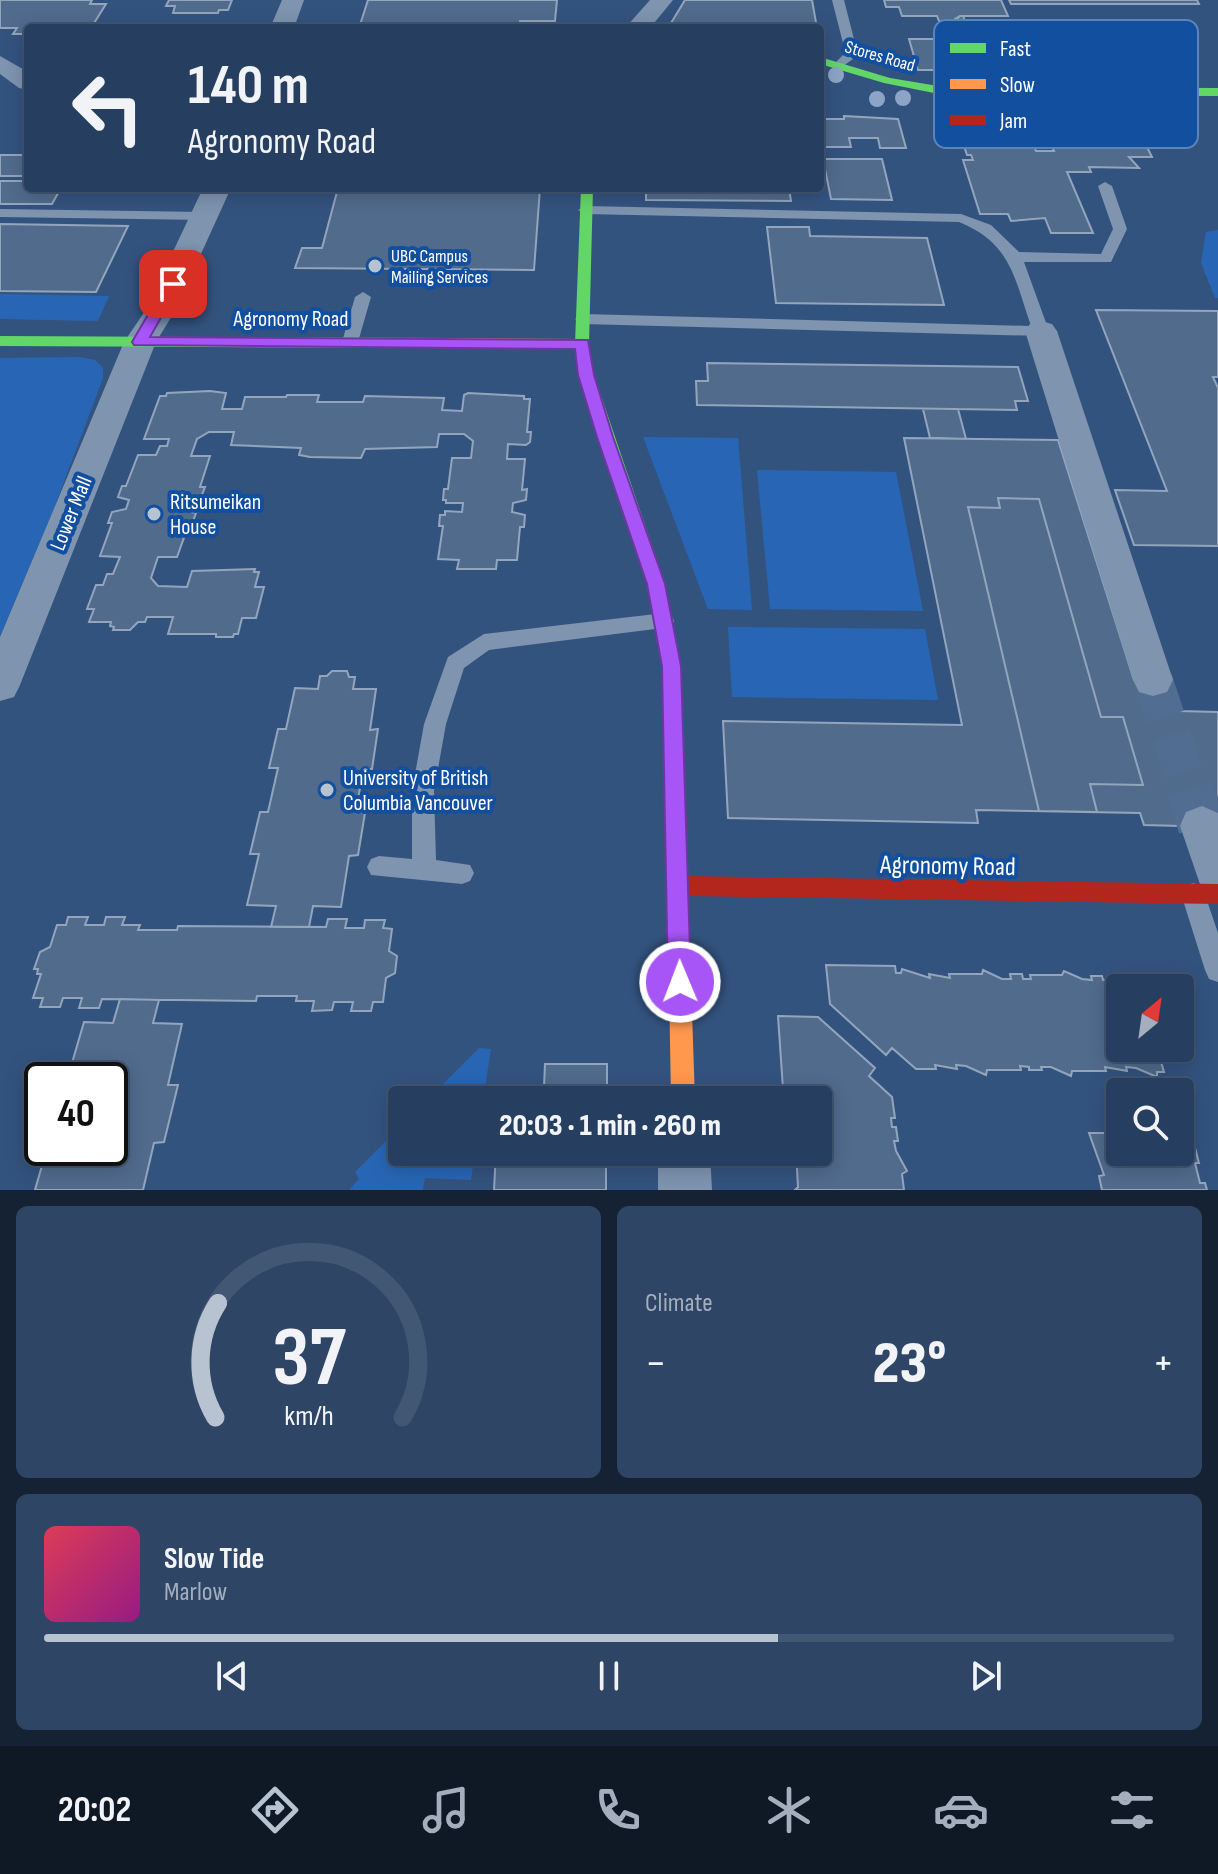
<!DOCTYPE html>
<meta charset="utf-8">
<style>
body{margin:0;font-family:"Sofia Sans Condensed",sans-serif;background:#2e4565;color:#f1f3f6;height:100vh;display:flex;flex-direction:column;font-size:30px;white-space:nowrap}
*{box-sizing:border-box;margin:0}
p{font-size:26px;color:#a4aebd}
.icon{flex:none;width:44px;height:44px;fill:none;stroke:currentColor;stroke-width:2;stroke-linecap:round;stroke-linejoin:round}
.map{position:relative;height:1190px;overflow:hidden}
.sheet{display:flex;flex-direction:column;gap:16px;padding:16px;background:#152234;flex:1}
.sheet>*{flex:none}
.guide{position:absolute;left:24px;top:24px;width:800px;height:168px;border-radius:8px;box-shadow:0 4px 20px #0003,0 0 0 2px #425774;background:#263e5f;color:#f1f3f6;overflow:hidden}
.needle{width:52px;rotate:29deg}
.controls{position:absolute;left:1106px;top:974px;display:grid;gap:16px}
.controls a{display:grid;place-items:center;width:88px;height:88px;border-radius:8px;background:#263e5f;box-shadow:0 4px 20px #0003,0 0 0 2px #425774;font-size:40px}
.speed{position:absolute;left:24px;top:1062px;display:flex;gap:16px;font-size:40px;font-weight:700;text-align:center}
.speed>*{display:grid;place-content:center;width:104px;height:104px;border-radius:50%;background:#263e5f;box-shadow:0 4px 20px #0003,0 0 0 2px #425774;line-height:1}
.speed .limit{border:4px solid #111;border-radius:12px;background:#fff;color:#111}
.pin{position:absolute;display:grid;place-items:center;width:68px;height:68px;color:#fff;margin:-34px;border-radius:16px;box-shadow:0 4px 12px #0006}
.me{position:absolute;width:88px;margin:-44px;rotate:359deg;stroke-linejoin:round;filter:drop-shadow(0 0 6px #0008)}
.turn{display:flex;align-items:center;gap:28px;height:168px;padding:0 32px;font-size:36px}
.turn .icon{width:104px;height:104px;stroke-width:2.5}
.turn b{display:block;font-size:56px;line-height:68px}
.big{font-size:60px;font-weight:800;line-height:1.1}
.sheet .card{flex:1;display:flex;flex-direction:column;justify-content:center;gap:12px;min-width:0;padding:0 28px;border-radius:12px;background:#2e4565}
.sheet .dial{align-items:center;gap:0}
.dial svg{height:208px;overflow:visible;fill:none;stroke:#425774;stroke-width:7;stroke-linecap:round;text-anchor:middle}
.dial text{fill:#f1f3f6;stroke:none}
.song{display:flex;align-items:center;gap:24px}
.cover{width:96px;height:96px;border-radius:12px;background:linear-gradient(135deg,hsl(350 70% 55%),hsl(310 70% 35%))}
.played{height:8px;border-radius:4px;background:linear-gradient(90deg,#b8c3d2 65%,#425774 65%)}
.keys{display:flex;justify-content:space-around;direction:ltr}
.heat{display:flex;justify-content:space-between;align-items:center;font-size:44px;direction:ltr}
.sheet .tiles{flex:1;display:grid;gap:16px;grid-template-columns:1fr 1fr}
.card:last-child{grid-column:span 2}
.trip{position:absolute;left:388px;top:1086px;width:444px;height:80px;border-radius:8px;background:#263e5f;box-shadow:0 4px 20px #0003,0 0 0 2px #425774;font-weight:800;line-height:80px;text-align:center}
.menu{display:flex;height:128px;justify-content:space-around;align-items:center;background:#0f1926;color:#a4aebd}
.menu .icon{width:56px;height:56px}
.menu .current{color:#b8c3d2}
.menu b{font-size:36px;color:#f1f3f6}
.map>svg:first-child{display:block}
.green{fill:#2866b5}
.building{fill:#516b8d;stroke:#93a5bd;stroke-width:2}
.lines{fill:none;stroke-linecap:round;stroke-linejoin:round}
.street-tunnel-far1{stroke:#526d92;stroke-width:39;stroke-dasharray:39 19;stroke-linecap:butt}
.street-tunnel{stroke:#526d92;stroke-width:48;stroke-dasharray:48 24;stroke-linecap:butt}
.lane{fill:#7e94af;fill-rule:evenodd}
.street{fill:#7e94af;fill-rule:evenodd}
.fast{fill:#63d668;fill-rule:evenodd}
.slow{fill:#ff974d;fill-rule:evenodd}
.jam{fill:#b3261e;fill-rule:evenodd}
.tree{fill:#8ca4c5}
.route{fill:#a855f7;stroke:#6d37a1;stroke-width:2}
.poi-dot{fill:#b8c3d2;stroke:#134f9f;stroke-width:3}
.labels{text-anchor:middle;stroke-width:8;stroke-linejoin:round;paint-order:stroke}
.far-street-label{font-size:18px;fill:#fff;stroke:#134f9f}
.far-poi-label{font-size:18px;fill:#fff;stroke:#134f9f;text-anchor:start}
.street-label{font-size:22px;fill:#fff;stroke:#134f9f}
.poi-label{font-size:22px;fill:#fff;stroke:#134f9f;text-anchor:start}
.near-street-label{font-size:26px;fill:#fff;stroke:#134f9f}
.key{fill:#134f9f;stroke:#5a84bc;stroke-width:2}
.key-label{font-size:22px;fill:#fff}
</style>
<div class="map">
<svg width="1218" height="1190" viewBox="0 0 1218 1190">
<rect width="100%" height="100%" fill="#33537f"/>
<path class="green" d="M1218 230V298H1215L1201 263 1206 232Z
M0 294 109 296 98 321 0 319Z
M80 357 95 360 103 368V378L53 511 0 636V358Z
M643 437 738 438 752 610 708 609Z
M757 470 896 472 923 611 770 609Z
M728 627 925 629 938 700 732 697Z
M479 1048 491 1049 483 1100H427Z
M402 1125V1152H475L471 1180 425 1178 423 1190H349L359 1179 355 1172Z"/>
<path class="building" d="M0 0H92L90 4H106L91 28H28V34H13L17 28H0Z
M169 0H232L228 10H219L218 13H173L175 6H166Z
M368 0H557L555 21H520L519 28 360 25Z
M685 0H812L817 28H668Z
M884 0H1001L1008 16H960L955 21H939L937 16H902L899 7H886Z
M1009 0H1197L1199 4H1011Z
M960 16H963L972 39H987L999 70H918L909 39H962L955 19Z
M180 23H225L223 26H231L175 28Z
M844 116 898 119 906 148H880L878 138H849L851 147H825L820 119H844Z
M1045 130 1139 131 1152 157H1129L1139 168 1089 167 1091 172H1067L1093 233H1051L1045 218 1011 221 1008 214H980L963 160H973L971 155H967L964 146H1034L1036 151H1054Z
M0 155H28V176H0Z
M823 159H882L892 200 831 199Z
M0 181H28V188H61L52 204H0Z
M338 188H540L534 270 295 268 302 248H322Z
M646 188H789L791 201 646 200Z
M0 224 128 226 96 292 0 291Z
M767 227H809L810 236 927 238 944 305 776 303Z
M1096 310 1218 311V377H1213L1218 388V546L1134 545 1115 490 1167 491Z
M707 363 1018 367 1028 401H1015L1017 410 697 405 696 381H708Z
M210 391 226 393 222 409H242L245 397H286L287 395H319L317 402H363L365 396 444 398 442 410 462 411 464 395 468 393 524 396V399H530L527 432H531L530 442 526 445 508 444 507 459H525L522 490 527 489 526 500 513 503 512 512 525 515 524 527H520L517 560H497L496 569H457L459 560 438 559 443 526H439L440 515H445V511L462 512 463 503H446V500H443L444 489H448L452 458H471L473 441 464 434H439L437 447 365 449 361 458 310 457 299 455 301 448 231 445 234 432H209L197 439 191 456H210L200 487H205L201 497 179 500 176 509H193L192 512 196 513 192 524H189L177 557H158L151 578 158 586 187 587 192 571 255 569 254 572H259L255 587H264L256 618H242L238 634H234L233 637H216V634H168L173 617H147L145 622H138L130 630H113L114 627 110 626 111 622H89L94 609H87L96 585H103L107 574H113L120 557 100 556 112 523H108L112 512 126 509 129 500 118 497 122 486H126L138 455H156L160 446H167L169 439H144L160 396H166L167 393Z
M923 409H958L966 439 930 438Z
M904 438 1058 440 1134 680H1168L1179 711 1218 712V827L1144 825 1140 813 976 810 978 823 728 818 723 721 962 725Z
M998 498 1039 499 1101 717H1123L1143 785 1090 784 1097 812 1039 811 968 507 1000 508Z
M332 671H347L349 677H355L353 689H376L370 730 378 729 372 769H363L356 813H365L358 855 349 856 341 907 313 906 309 927H271L276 906 247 905 259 854H250L260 812H268L278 768H269L278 729H286L295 688 318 689 320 676H327Z
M68 917H88L85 925H104L106 917H125L122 925H140L138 930H177L178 926 326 927 328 919H347L345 928H364L365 920H385L383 928 392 929 389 951 397 956 395 973 386 978 383 1002H373L371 1011H351L353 1002H334L332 1010 312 1011 314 1001H296L297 996H257L256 1001 102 999 99 1008H79L82 998H63L60 1007H40L43 998H33L41 974H37L38 969H34L40 952 50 947 57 925H66Z
M826 965 895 966 896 973H901L902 969 930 978 929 974 950 978 949 974H982L983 970 1002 979H1011L1010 974H1022L1023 979H1031L1030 975H1062L1064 971 1082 979 1092 980 1091 976H1102L1103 980H1112L1111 976H1137L1140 988H1120V1048H1157L1164 1072H1157V1077L1136 1068 1126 1067 1127 1071 1105 1067 1106 1071H1072L1071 1076 1051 1067H1041L1042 1070H1029V1067L1020 1066 1021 1070H987L986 1075 966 1066 956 1065 957 1069 935 1065 936 1069H916L892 1048 886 1055 830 1004Z
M120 999 159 1000 153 1023 182 1024 168 1085H178L164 1142 154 1143 143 1190H35L47 1148H110V1080H67L84 1022 113 1023Z
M778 1016 818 1017 875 1068 869 1076 892 1097 895 1118H891L892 1127H896L898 1141H894L896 1151 907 1171 902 1174 904 1190H795L798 1187 796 1152H818V1100H789L790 1089H783Z
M545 1064H607V1100H499L500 1087H544Z
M1089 1133H1120V1152H1180V1140H1193L1199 1163H1195L1200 1183H1205L1207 1190H1102L1099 1176 1104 1175Z
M496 1152H606V1190H494Z"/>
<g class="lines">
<path class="street-tunnel-far1" d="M1153 680 1190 791"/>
<path class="street-tunnel" d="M1190 789 1202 826"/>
<path class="lane" d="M832 0H844L856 47 853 59 839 69 833 65 843 55 844 47Z
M1105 182 1112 186 1127 229 1111 262H1024L1049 331 1041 336 583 324 575 319 583 314 1031 326C1014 277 1011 243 959 222L585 214 578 210 585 206 961 214 991 225 1019 252 1101 254 1113 229 1098 186Z
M0 209 205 212 212 216 205 220 0 217Z
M363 292 371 297 358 342 350 347 344 346 342 342 355 297Z
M664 613 671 615 674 621 671 627 489 650 464 668 446 724 434 791 436 860 470 865 474 873 470 881 462 884 371 875 367 867 371 859 379 856 412 859V791L424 724 448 657 484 634Z
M1193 883 1202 886 1218 933V982L1209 979 1205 970 1181 894 1184 886Z"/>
<path class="street" d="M282 0H304L294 28H270Z
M650 0H673L650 28H625Z
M0 56 28 72V90L19 88 0 74Z
M203 188H231L175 311 156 342 20 685 14 697 0 701V637L124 342 145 311Z
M1041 321 1052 324 1057 331 1173 680 1167 692 1153 696 1139 692 1133 680 1025 331 1030 324Z
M1202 806 1218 813V896L1202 890 1180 826 1186 812Z
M658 1152H710L712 1190H658Z"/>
<path class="fast" d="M820 57 890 78 944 87 1218 88V96L944 95 884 83 820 64Z
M581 188H593L589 344 594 375 665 584 678 648 676 653H662L660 648 647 584 578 375 575 344Z
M0 336 451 338 458 343 451 348 0 346Z"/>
<path class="slow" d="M451 338 582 339 589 344 582 349 446 346 444 343Z
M680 972 688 975 691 983 695 1100H671L669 983 672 975Z"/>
<path class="jam" d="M669 641 676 643 681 666 688 876 1218 884V904L689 896 691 983 688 991 680 994 672 991 669 983 663 666 660 648 662 643Z"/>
</g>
<g class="tree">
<circle cx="836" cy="75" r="8"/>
<circle cx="903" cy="98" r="8"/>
<circle cx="877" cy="99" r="8"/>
</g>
<path class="route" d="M173 280 180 284 150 337 588 340 594 375 613 437 665 584 681 666 691 982 688 990 680 993 672 990 668 982 662 666 647 584 597 437 578 375 575 349 134 345 132 342 166 284Z"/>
<g class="poi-dot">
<circle cx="375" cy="266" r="8"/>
<circle cx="154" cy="514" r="8"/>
<circle cx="327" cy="790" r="8"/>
</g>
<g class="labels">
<g class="far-street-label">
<text transform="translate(880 56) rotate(16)" y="6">Stores Road</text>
</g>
<g class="far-poi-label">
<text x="391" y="262">UBC Campus<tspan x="391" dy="21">Mailing Services</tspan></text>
</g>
<g class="street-label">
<text x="291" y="326">Agronomy Road</text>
<text transform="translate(70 513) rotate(-68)" y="8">Lower Mall</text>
</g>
<g class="poi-label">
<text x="170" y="509">Ritsumeikan<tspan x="170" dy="25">House</tspan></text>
<text x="343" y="785">University of British<tspan x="343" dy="25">Columbia Vancouver</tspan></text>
</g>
<g class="near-street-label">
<text transform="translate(948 865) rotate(1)" y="9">Agronomy Road</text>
</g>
</g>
<rect x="934" y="20" width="264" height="128" rx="12" class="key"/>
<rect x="950" y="43" width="36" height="10" fill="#63d668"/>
<rect x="950" y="79" width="36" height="10" fill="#ff974d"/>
<rect x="950" y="115" width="36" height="10" fill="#b3261e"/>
<g class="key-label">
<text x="1000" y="56">Fast</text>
<text x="1000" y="92">Slow</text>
<text x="1000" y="128">Jam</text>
</g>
</svg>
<div class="controls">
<a><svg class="needle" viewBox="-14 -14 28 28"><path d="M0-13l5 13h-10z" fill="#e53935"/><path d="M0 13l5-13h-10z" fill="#a4aebd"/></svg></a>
<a><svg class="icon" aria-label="search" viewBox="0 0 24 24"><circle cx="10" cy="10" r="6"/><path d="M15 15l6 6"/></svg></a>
</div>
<div class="speed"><div class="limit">40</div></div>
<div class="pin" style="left:173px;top:284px;background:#d93025"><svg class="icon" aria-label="arrive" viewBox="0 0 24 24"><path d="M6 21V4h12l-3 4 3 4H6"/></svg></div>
<svg class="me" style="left:680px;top:982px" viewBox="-20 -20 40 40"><circle r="17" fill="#a855f7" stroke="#fff" stroke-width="3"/><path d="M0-11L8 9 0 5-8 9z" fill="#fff"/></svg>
<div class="trip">20:03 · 1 min · 260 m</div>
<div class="guide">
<div class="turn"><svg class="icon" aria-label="left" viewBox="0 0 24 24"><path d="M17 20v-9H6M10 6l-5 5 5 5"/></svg><div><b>140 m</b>Agronomy Road</div></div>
</div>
</div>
<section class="sheet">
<div class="tiles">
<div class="card dial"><svg viewBox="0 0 100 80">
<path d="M14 69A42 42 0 1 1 86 69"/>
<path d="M14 69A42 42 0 0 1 15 25" stroke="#b8c3d2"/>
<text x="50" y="56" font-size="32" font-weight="700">37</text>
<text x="50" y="72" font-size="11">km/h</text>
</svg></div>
<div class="card"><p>Climate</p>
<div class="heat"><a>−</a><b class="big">23°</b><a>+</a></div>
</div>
<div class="card">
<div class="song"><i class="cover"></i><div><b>Slow Tide</b><p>Marlow</p></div></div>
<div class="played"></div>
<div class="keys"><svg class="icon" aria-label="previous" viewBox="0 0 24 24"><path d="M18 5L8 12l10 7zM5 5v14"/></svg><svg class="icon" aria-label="pause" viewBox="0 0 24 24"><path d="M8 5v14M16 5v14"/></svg><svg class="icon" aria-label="next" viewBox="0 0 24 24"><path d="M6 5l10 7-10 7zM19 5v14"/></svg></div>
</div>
</div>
</section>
<nav class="menu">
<b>20:02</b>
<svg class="icon current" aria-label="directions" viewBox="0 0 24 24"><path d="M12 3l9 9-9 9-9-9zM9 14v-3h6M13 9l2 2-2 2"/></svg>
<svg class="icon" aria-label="music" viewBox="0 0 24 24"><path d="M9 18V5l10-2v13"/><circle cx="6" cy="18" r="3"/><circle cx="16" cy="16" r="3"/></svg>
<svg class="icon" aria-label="phone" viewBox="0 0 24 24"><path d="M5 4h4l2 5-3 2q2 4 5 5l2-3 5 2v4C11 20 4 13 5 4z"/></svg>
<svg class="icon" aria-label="climate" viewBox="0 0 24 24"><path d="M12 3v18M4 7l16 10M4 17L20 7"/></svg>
<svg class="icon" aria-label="car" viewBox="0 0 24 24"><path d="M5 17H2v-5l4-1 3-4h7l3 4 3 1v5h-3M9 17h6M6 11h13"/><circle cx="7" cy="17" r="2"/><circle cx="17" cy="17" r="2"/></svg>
<svg class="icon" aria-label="filters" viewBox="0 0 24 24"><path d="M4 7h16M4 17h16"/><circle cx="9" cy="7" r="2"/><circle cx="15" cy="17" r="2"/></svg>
</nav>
